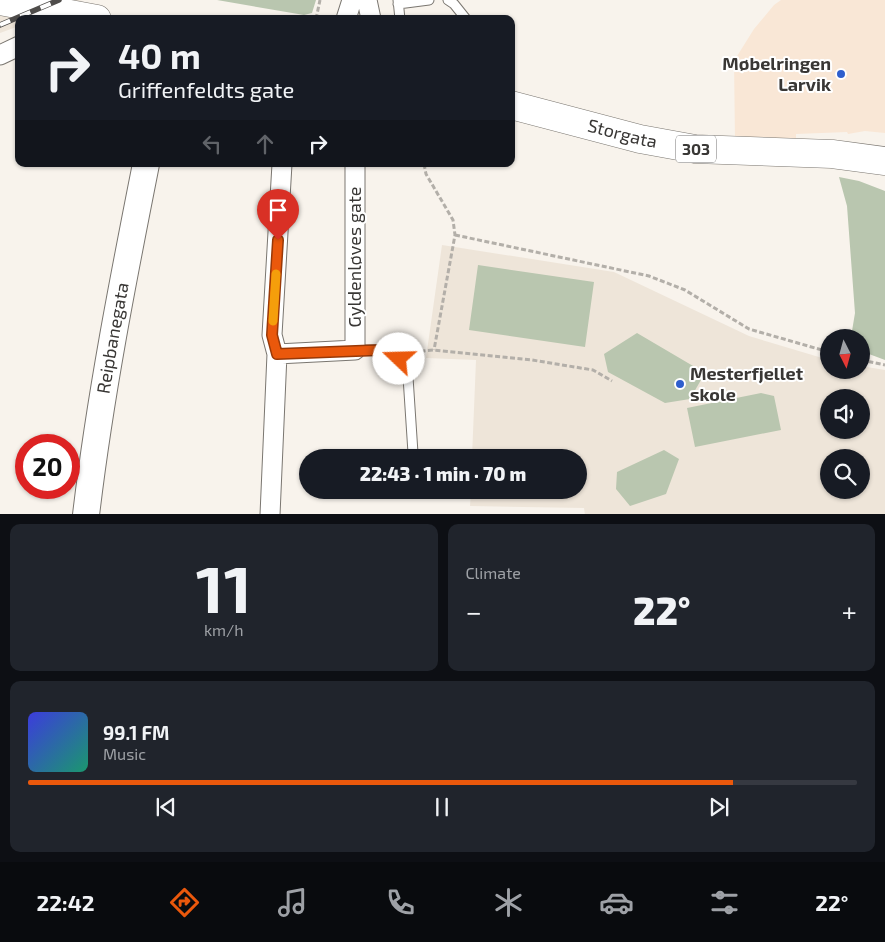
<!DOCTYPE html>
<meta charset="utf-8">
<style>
body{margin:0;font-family:"Exo 2",sans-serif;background:#20242c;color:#f1f3f6;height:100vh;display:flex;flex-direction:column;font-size:19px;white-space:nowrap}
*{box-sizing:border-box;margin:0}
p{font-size:16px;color:#9ea1a6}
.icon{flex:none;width:28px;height:28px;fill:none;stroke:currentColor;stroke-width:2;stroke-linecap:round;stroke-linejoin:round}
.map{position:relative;height:514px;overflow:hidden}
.side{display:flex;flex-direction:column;gap:10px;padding:10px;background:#0d0f14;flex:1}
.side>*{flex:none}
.hud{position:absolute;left:15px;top:15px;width:500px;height:152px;border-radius:10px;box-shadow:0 1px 4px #0004;background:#171b24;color:#f1f3f6;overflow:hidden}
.needle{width:32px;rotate:174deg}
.buttons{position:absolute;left:820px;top:329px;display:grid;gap:10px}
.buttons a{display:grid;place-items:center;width:50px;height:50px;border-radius:50%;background:#171b24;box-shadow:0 1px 4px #0004;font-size:25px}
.speed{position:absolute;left:15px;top:434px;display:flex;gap:10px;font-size:25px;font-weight:700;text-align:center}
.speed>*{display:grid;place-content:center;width:65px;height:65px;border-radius:50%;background:#171b24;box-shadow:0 1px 4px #0004;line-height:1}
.speed .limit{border:8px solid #d22;background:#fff;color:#111}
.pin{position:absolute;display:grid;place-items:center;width:42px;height:42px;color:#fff;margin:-51px -21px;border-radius:50% 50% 50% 0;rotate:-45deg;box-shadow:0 0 5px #0007}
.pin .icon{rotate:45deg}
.me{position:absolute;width:55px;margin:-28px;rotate:291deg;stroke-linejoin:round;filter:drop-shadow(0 0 4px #0008)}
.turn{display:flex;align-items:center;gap:18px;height:105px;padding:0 20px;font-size:22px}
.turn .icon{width:65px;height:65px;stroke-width:2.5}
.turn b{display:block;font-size:35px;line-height:42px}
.lanes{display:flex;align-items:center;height:48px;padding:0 20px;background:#0003;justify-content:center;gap:25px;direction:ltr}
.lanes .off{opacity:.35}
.big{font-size:38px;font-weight:800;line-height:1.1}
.side .widget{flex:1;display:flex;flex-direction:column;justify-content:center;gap:8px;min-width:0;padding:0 18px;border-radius:10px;background:#20242c}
.side .dial{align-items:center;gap:0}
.dial b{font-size:65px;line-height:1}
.song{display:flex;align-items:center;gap:15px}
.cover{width:60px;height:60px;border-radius:8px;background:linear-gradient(135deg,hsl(240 70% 55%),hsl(160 70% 35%))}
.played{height:5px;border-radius:2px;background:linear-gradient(90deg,#ea580c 85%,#363941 85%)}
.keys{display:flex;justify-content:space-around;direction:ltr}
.heat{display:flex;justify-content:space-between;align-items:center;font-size:28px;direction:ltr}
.side .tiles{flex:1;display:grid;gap:10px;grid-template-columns:1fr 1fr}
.widget:last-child{grid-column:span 2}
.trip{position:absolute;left:299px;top:449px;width:288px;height:50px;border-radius:25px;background:#171b24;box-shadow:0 1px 4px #0004;font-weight:800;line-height:50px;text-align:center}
.menu{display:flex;height:80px;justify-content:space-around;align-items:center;background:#090b0e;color:#9ea1a6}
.menu .icon{width:35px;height:35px}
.menu .current{color:#ea580c}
.menu b{font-size:22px;color:#f1f3f6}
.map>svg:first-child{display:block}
.commercial{fill:#f9e7d6}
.built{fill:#eee5d9;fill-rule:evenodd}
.green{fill:#b9c6af}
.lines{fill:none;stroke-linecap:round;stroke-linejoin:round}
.service-casing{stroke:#7a7670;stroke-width:11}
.minor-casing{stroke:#7a7670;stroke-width:21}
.secondary-casing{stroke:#7a7670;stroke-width:28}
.primary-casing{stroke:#7a7670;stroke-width:29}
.path{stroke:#b3afa9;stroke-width:3;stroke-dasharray:5 2.5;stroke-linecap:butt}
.service{stroke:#fff;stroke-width:9}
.minor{stroke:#fff;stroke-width:19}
.secondary{stroke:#fff;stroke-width:26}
.primary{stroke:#fff;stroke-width:28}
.rail-casing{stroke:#4f4d4b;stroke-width:5.5}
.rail{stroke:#fff;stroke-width:4;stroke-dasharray:11;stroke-linecap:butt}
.route-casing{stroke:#983908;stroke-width:12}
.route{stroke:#ea580c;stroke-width:9}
.slow{stroke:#f59e0b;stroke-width:9}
.poi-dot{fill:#2e5ecd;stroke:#fff;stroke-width:2}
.labels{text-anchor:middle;stroke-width:4;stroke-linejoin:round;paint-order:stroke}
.shield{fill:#fff;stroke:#747372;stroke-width:1}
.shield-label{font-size:16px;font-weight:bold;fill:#393735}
.poi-label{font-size:18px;font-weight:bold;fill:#393735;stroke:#fff;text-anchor:end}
.street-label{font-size:18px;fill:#393735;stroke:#fff}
</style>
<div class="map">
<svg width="885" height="515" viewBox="0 0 885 515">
<rect width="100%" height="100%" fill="#f8f3ec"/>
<path class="commercial" d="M781 0H885V133L865 131 848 134 847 132 796 134V139L735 141 734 61 754 29 774 5Z"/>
<path class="built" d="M38 0H82L36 19H19V26L0 33V16Z
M442 245 614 272 749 336 829 360V370H861V366L885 370V514L585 515 584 508 470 506 471 490H578V458L472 457 476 360 426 358ZM829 398H861V430H829ZM829 458H861V490H829Z"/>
<path class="green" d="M217 0H316L312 13 304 15Z
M839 177 859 181 885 191V360L861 351V338L851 337 855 313 847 206Z
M478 265 594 282 585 347 469 330Z
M637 333 705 373 690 399 665 403 608 372 604 354Z
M761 393 774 396 781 430 695 447 687 408Z
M664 450 679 459 666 494 630 506 616 489 617 472Z"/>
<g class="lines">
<g class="service-casing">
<path id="service" d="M398 0 400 19
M448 0 454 4 466 19
M398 4 429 0
M355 350H382L399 359 408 377 413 453"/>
</g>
<g class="minor-casing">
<path id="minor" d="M367 0 371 19
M346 19 352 0
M0 55 19 46
M277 354 355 350V164
M270 515 277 354 272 335 282 164"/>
</g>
<g class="secondary-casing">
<g id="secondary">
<path id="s1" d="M86 515C100 397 123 280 146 164"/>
</g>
</g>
<g class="primary-casing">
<g id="primary">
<path d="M0 1 97 19"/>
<path id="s2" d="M511 105 640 139 695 149 832 154 885 161"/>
</g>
</g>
<path class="path" d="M316 19 320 0
M424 164 426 174 453 220 455 235 434 350
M455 235 649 276 685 290 749 329 829 352
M413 352 434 350 532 360 593 370 612 381
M861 360 885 365"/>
<use href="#service" class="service"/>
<use href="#minor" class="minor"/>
<use href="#secondary" class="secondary"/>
<use href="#primary" class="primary"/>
<g class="rail-casing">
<path id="rail" d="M0 25 59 0"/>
</g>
<use href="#rail" class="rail"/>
</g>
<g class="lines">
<g class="route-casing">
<path id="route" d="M278 240 272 335 277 354 382 350 399 359"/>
</g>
<use href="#route" class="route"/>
<path class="slow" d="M273 321 276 274"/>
</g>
<g class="poi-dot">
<circle cx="841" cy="74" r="5"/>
<circle cx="680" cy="384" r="5"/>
</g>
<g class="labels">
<rect class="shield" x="676" y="135.5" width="40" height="27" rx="4"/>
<g class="shield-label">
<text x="696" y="155">303</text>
</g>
<g class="poi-label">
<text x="831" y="70">Møbelringen<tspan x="831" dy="21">Larvik</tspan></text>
<text x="690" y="380" text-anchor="start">Mesterfjellet<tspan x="690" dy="21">skole</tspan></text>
</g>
<g class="street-label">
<text dy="6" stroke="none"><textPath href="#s2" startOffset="115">Storgata</textPath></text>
<text transform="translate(355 257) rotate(-90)" y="6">Gyldenløves gate</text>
<text dy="6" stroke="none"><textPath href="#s1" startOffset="179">Reipbanegata</textPath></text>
</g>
</g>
</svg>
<div class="buttons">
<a><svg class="needle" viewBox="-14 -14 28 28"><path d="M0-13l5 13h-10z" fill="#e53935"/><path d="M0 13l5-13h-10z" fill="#9ea1a6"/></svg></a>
<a><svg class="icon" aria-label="sound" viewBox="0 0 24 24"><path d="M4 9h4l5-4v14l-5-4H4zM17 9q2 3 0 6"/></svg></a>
<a><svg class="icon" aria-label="search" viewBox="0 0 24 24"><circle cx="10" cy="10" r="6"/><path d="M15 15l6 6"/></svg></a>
</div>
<div class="speed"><div class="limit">20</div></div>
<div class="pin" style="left:278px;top:240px;background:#d93025"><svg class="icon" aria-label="arrive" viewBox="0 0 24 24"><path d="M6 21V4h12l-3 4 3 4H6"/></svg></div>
<svg class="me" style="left:399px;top:359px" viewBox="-20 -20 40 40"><circle r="19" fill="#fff"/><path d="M0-13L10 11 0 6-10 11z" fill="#ea580c"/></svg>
<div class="trip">22:43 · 1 min · 70 m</div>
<div class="hud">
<div class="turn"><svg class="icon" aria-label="right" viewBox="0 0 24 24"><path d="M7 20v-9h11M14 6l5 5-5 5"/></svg><div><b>40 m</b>Griffenfeldts gate</div></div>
<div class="lanes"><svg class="icon off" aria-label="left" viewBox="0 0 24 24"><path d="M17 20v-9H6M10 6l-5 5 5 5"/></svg><svg class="icon off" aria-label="ahead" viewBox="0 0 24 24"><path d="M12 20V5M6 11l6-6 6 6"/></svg><svg class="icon" aria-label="right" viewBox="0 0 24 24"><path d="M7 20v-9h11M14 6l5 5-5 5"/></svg></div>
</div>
</div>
<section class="side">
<div class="tiles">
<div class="widget dial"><b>11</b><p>km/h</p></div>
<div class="widget"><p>Climate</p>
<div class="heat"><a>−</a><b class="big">22°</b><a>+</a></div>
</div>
<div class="widget">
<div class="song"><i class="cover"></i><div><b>99.1 FM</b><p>Music</p></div></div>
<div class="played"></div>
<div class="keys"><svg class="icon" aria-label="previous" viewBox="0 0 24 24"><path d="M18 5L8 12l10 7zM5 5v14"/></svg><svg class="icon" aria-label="pause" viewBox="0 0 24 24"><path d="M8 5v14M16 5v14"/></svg><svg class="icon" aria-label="next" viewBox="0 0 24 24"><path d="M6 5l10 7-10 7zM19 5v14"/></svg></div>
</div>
</div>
</section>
<nav class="menu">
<b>22:42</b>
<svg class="icon current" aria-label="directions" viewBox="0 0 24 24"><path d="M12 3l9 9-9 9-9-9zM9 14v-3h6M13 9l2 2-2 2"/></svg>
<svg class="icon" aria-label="music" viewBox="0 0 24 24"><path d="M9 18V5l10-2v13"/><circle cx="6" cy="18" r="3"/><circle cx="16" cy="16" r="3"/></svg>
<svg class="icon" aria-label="phone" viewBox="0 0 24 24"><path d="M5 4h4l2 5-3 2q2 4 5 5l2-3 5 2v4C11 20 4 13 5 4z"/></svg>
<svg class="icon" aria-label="climate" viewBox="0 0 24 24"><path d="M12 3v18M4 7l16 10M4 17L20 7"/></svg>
<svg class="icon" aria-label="car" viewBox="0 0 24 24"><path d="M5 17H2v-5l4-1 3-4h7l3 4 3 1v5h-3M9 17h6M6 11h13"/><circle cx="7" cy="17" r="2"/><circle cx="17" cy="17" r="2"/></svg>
<svg class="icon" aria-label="filters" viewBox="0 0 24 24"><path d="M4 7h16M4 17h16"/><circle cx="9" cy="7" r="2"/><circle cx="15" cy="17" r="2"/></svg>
<b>22°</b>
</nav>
